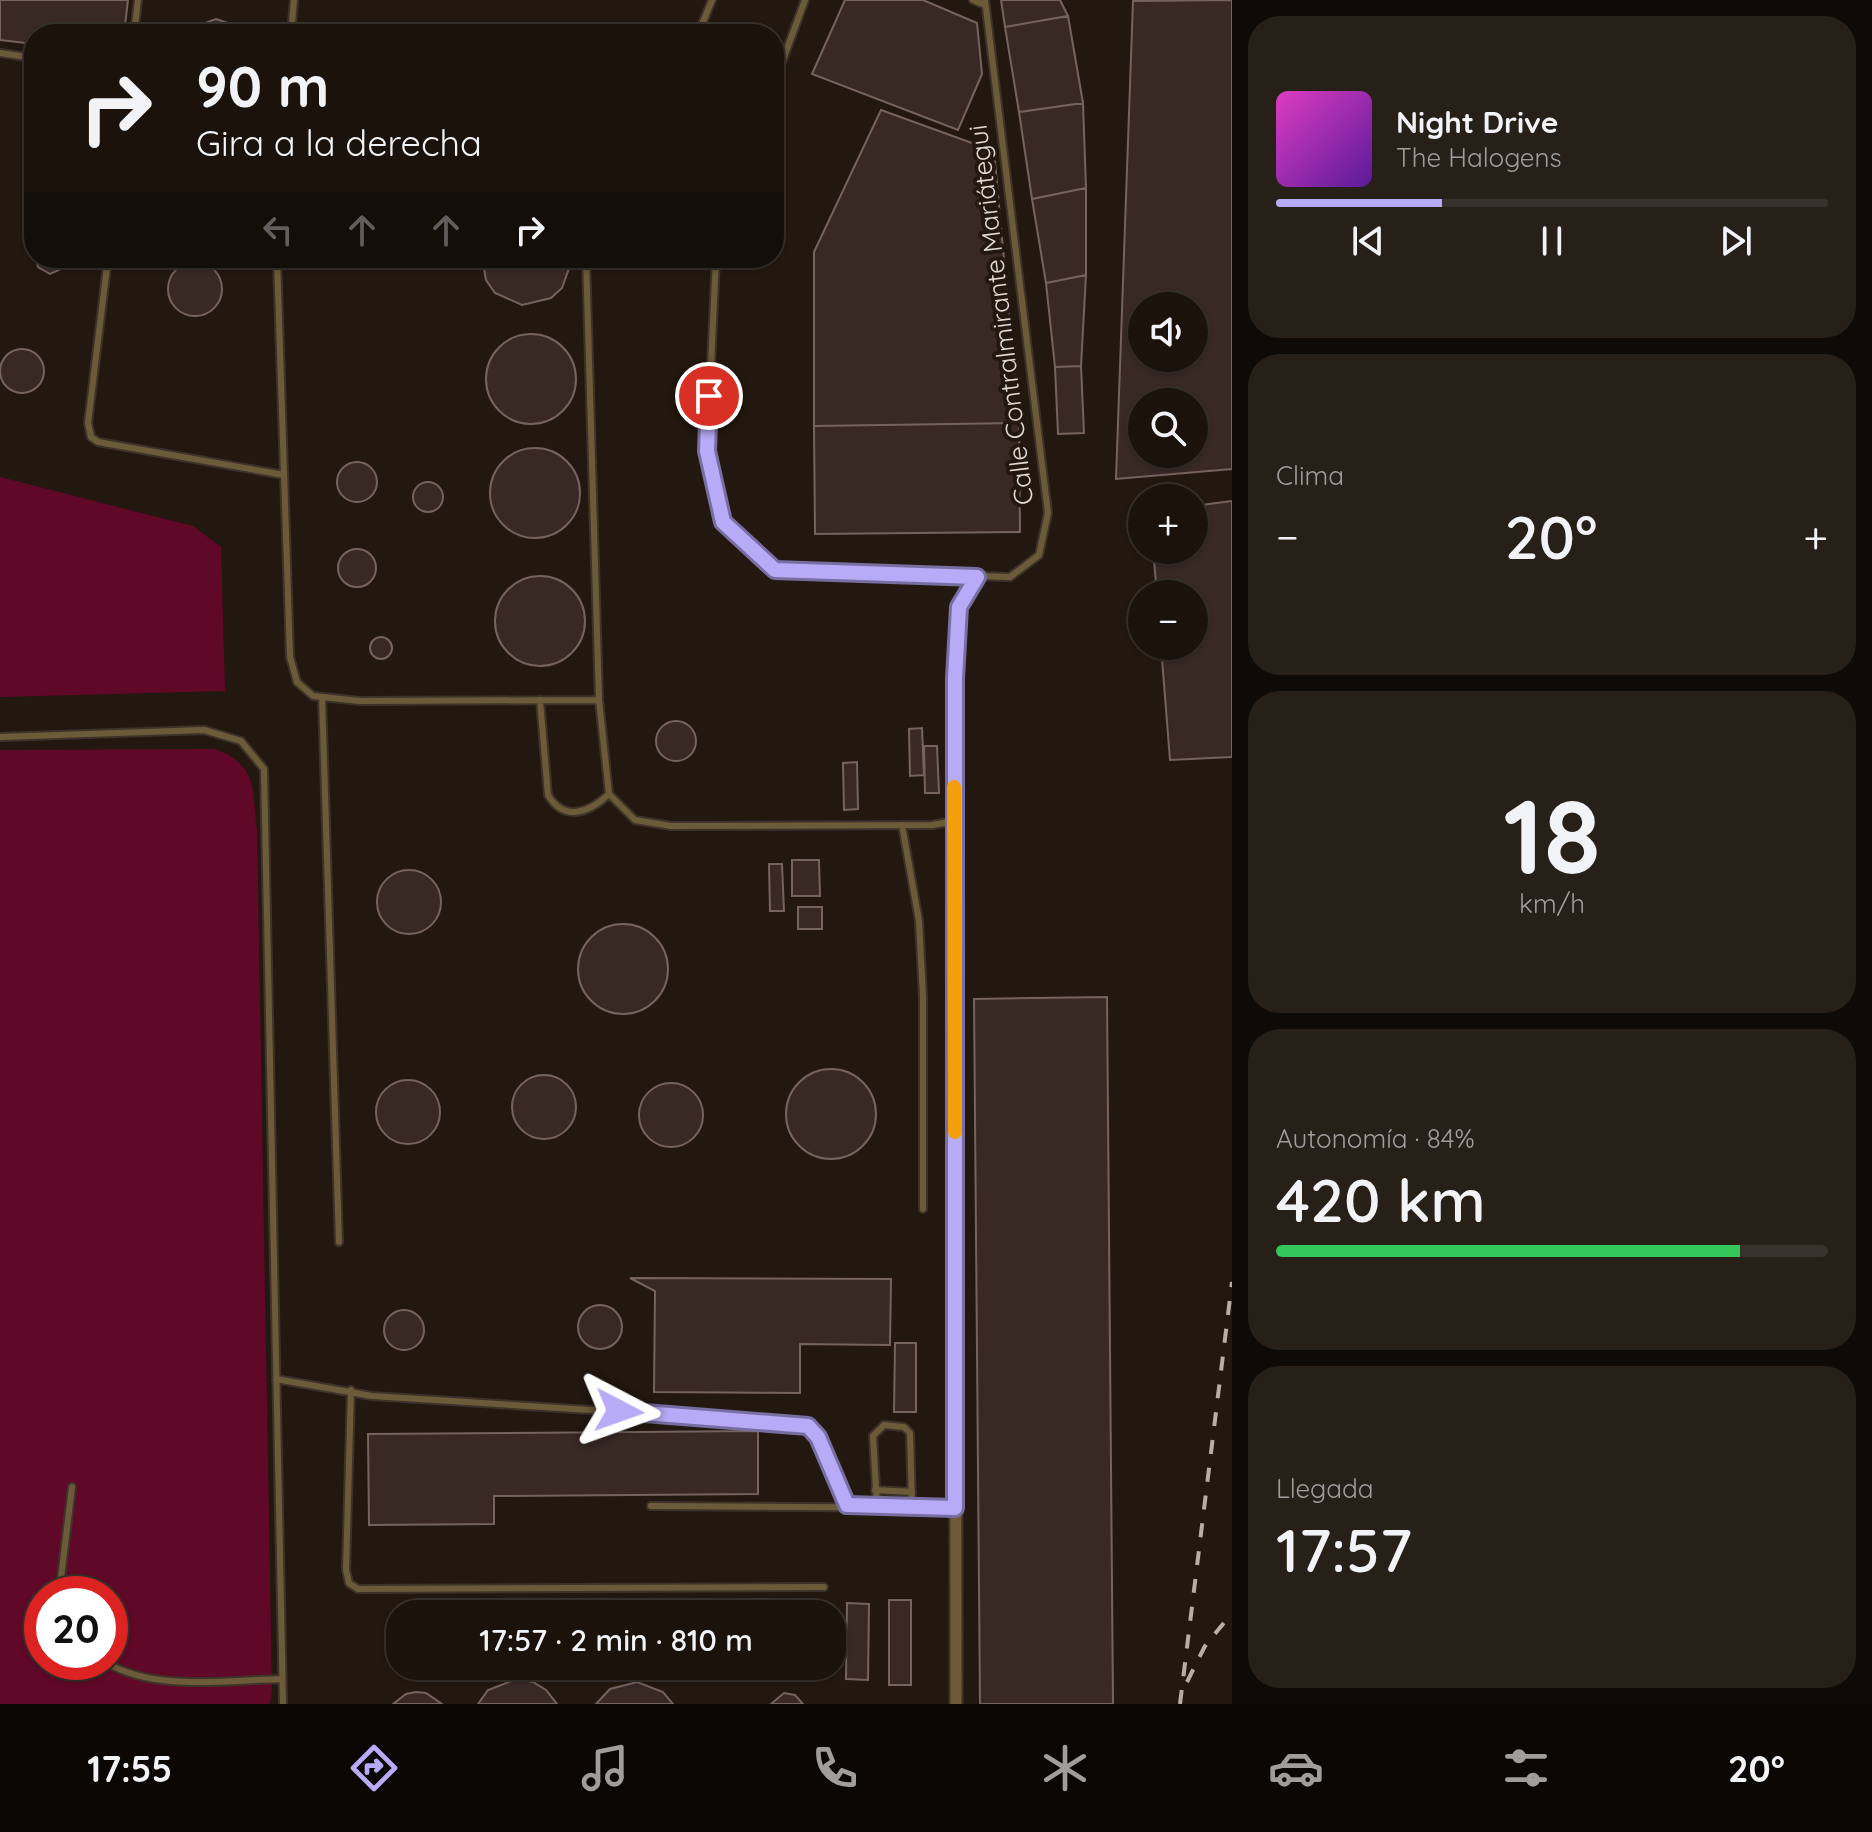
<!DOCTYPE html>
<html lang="es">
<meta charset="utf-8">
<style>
body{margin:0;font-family:Quicksand,sans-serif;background:#272019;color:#f1f3f6;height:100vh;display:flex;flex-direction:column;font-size:30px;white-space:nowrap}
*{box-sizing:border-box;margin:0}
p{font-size:26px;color:#9f9e9d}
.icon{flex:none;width:44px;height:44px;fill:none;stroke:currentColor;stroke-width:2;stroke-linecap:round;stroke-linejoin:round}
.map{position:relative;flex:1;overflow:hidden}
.panel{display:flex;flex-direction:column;gap:16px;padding:16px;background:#0e0a06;width:640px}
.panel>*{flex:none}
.top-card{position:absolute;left:24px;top:24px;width:760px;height:244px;border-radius:32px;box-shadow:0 2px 6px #0004,0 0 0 2px #38322c;background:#1a120b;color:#f1f3f6;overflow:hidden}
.tools{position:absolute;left:1128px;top:292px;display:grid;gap:16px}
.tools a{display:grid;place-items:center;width:80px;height:80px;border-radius:50%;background:#1a120b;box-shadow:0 2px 6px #0004,0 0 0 2px #38322c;font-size:40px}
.speed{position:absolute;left:24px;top:1576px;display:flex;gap:16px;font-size:40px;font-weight:700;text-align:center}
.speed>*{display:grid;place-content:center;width:104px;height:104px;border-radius:50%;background:#1a120b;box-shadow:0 2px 6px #0004,0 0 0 2px #38322c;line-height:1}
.speed .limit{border:12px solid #d22;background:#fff;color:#111}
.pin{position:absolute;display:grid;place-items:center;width:68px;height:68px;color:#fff;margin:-34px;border:4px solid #fff;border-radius:50%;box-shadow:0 2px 8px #0007}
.me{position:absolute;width:88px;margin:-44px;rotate:94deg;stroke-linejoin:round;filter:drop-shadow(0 0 6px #0008)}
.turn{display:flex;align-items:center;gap:28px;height:168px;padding:0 40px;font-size:36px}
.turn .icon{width:104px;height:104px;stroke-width:2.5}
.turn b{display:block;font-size:56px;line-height:68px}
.lanes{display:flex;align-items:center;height:76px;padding:0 40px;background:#0003;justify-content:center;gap:40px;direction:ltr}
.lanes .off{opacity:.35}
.big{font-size:60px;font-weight:600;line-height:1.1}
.panel .card{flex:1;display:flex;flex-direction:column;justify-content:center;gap:12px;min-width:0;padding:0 28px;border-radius:32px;background:#272019}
.panel .dial{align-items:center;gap:0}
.dial b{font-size:104px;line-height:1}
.song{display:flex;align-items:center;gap:24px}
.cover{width:96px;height:96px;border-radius:12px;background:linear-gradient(135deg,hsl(310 70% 55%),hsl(270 70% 35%))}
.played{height:8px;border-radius:4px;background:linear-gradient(90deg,#b7abf8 30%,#38322c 30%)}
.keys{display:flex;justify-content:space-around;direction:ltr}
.heat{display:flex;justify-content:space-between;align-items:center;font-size:44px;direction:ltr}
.charge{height:12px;border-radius:6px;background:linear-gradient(90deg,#34c759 84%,#38322c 0)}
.trip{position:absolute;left:386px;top:1600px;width:460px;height:80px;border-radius:32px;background:#1a120b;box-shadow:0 2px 6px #0004,0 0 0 2px #38322c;font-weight:600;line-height:80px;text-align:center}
.menu{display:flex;height:128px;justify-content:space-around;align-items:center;background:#0a0704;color:#9f9e9d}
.menu .icon{width:56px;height:56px}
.menu .current{color:#b7abf8}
.menu b{font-size:36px;color:#f1f3f6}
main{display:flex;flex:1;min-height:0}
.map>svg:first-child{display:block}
.green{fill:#600827;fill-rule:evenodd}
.building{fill:#382925;stroke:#75635f;stroke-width:2;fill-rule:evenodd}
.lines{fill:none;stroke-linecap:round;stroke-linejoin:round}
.service-casing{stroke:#3e332a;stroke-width:10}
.minor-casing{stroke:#3e332a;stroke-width:15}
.service{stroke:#6c5b38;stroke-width:6}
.minor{stroke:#6c5b38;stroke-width:11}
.rail{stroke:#b7aea7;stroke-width:4;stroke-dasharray:14 14;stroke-linecap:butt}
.route-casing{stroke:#776fa1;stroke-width:20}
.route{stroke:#b7abf8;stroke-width:14}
.slow{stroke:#f59e0b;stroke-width:14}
.labels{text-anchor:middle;stroke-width:8;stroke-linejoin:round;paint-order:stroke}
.street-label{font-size:26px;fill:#e1d9d3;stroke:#23180f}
</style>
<main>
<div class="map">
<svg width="1232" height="1704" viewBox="0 0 1232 1704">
<rect width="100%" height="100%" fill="#23180f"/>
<path class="green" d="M0 477 193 526 221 547 225 691 0 697Z
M215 749C259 765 252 791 257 831L272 1691 270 1704H0V750ZM42 1594H110V1662H42Z"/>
<path class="building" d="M0 0H128L124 34H34V44L0 40Z
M845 0H923L977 23 982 74 958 130 812 74Z
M1001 0H1060L1068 16 1005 27Z
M1232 0V469L1116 479 1133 1ZM1142 306H1194V358H1142ZM1142 402H1194V454H1142Z
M1068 16 1083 103 1019 112 1005 27Z
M216 19 231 24 237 34H195L202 24Z
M1083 103 1086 188 1032 199 1019 112Z
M881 110 994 151 1019 423 814 426V252Z
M1086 188V275L1046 283 1032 199Z
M36 258H64L59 270 50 274 38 267Z
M482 258H572V260L562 288 551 298 522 305 495 293 486 280Z
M168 289a27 27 0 1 1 54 0a27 27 0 1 1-54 0Z
M1086 275 1081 366 1055 367 1046 283Z
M486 379a45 45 0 1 1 90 0a45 45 0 1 1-90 0Z
M0 371a22 22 0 1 1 44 0a22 22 0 1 1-44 0Z
M1081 366 1084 433 1058 434 1055 367Z
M1019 423 1020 532 815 534 814 426Z
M490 493a45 45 0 1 1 90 0a45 45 0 1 1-90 0Z
M337 482a20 20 0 1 1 40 0a20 20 0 1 1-40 0Z
M413 497a15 15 0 1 1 30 0a15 15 0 1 1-30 0Z
M1232 501V757L1170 760 1161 646H1194V594H1157L1153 550H1194V506Z
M338 568a19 19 0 1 1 38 0a19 19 0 1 1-38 0Z
M495 621a45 45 0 1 1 90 0a45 45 0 1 1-90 0Z
M370 648a11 11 0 1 1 22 0a11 11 0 1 1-22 0Z
M656 741a20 20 0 1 1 40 0a20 20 0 1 1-40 0Z
M922 728 924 775 910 776 909 729Z
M924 746H937L939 793H925Z
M857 762 858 809 844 810 843 763Z
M792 860H819L820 896H792Z
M769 864H782L784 911H770Z
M377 902a32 32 0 1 1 64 0a32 32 0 1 1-64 0Z
M798 907H822V929H798Z
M578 969a45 45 0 1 1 90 0a45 45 0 1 1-90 0Z
M1107 997 1113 1704H980L974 999Z
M786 1114a45 45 0 1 1 90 0a45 45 0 1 1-90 0Z
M512 1107a32 32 0 1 1 64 0a32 32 0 1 1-64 0Z
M376 1112a32 32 0 1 1 64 0a32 32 0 1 1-64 0Z
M639 1115a32 32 0 1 1 64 0a32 32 0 1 1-64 0Z
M630 1278 891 1279 890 1345 800 1344V1393L654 1392 655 1291Z
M578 1327a22 22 0 1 1 44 0a22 22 0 1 1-44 0Z
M384 1330a20 20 0 1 1 40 0a20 20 0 1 1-40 0Z
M895 1343H916V1412H894Z
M758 1431V1494L494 1496V1524L369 1525 368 1434Z
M889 1600H911V1685H889Z
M847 1603 869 1604 868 1680 846 1679Z
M594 1666 575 1677 559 1673 552 1666Z
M517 1679 533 1682 546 1690 557 1704H478L488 1690Z
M637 1682 663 1692 673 1704H596L610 1689Z
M416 1692 426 1693 442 1704H393L406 1694Z
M784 1693 795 1695 803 1704H771Z"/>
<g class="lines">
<g class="service-casing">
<path id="service" d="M973 0 985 5
M134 34 138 0
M291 34 294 0
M698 34 712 0
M0 53 34 58
M774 84 805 0
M108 258 88 423 91 437 98 442 284 475
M277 258 290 657 297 682 313 696 360 701 599 700
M586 258 599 700 609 794 635 820 671 826 932 825 954 821
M716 258 707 451 723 522 775 570 1010 577 1039 555 1048 513 985 0
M955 691 959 607 977 577
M322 697 339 1242
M540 700 548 795C564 822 589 813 609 794
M0 737 204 730 241 741 264 769 283 1704
M902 825 919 921 923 997V1209
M276 1379 372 1396 794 1423C827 1431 835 1477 847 1505
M351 1390 346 1570 349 1583 358 1589 824 1587
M875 1490 912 1492
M651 1506 955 1508
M877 1506 873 1436 884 1425 904 1427 910 1433 912 1507
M59 1594 72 1487
M105 1662C155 1692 226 1680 282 1679"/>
</g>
<g class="minor-casing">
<path id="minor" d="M955 691 956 1704"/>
</g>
<use href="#service" class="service"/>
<use href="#minor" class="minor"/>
<path class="rail" d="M1187 1682 1205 1646 1232 1613
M1180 1704 1232 1282"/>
</g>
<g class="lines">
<g class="route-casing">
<path id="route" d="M619 1411 808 1426 818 1437 847 1505 955 1508V678L959 607 977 577 775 570 723 522 707 451 709 396"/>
</g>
<use href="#route" class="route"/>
<path class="slow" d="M954 787 955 1132"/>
</g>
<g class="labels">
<g class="street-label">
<text transform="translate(1001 315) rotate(-97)" y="9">Calle Contralmirante Mariátegui</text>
</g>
</g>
</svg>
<div class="tools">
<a><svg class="icon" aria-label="sound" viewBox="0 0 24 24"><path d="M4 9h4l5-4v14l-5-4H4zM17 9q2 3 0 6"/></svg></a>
<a><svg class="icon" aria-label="search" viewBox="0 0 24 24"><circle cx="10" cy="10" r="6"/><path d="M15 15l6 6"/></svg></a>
<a>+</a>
<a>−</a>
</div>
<div class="speed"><div class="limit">20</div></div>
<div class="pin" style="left:709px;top:396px;background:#d93025"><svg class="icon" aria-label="arrive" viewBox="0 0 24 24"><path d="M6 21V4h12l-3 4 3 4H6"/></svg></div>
<svg class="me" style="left:619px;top:1411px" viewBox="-20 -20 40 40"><path d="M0-17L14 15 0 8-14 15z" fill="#b7abf8" stroke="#fff" stroke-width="4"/></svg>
<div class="trip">17:57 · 2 min · 810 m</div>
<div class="top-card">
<div class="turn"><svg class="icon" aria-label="right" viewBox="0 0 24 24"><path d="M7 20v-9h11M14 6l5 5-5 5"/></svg><div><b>90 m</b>Gira a la derecha</div></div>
<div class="lanes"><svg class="icon off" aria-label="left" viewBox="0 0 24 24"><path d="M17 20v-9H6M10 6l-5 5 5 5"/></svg><svg class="icon off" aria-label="ahead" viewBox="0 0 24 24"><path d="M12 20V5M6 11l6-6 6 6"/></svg><svg class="icon off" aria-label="ahead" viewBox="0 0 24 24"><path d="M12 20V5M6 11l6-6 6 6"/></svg><svg class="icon" aria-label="right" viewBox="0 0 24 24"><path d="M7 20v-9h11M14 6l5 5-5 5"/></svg></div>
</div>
</div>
<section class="panel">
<div class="card">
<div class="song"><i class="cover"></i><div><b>Night Drive</b><p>The Halogens</p></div></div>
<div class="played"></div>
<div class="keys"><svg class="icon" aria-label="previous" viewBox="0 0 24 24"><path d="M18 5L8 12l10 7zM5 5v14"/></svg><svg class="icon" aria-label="pause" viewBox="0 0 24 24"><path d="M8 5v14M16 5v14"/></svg><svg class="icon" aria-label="next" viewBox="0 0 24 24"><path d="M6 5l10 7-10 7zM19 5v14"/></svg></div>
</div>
<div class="card"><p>Clima</p>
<div class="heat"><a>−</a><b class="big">20°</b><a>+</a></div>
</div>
<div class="card dial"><b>18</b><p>km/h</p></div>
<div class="card"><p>Autonomía · 84%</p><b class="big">420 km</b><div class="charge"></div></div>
<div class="card"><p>Llegada</p><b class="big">17:57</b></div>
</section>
</main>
<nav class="menu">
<b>17:55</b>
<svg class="icon current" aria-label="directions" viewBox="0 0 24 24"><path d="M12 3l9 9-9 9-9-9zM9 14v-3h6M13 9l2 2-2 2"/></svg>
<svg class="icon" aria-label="music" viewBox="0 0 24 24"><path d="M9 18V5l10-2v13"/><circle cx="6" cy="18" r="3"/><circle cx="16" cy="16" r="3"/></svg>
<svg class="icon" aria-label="phone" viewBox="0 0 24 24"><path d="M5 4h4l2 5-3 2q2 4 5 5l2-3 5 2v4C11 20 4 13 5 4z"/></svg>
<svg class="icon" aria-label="climate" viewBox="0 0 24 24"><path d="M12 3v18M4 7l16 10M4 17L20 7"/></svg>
<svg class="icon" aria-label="car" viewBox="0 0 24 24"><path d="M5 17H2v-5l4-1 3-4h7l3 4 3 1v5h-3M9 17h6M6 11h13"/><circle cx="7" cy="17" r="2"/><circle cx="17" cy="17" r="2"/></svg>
<svg class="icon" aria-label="filters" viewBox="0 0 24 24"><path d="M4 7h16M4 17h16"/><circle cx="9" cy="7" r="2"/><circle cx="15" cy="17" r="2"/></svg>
<b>20°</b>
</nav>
